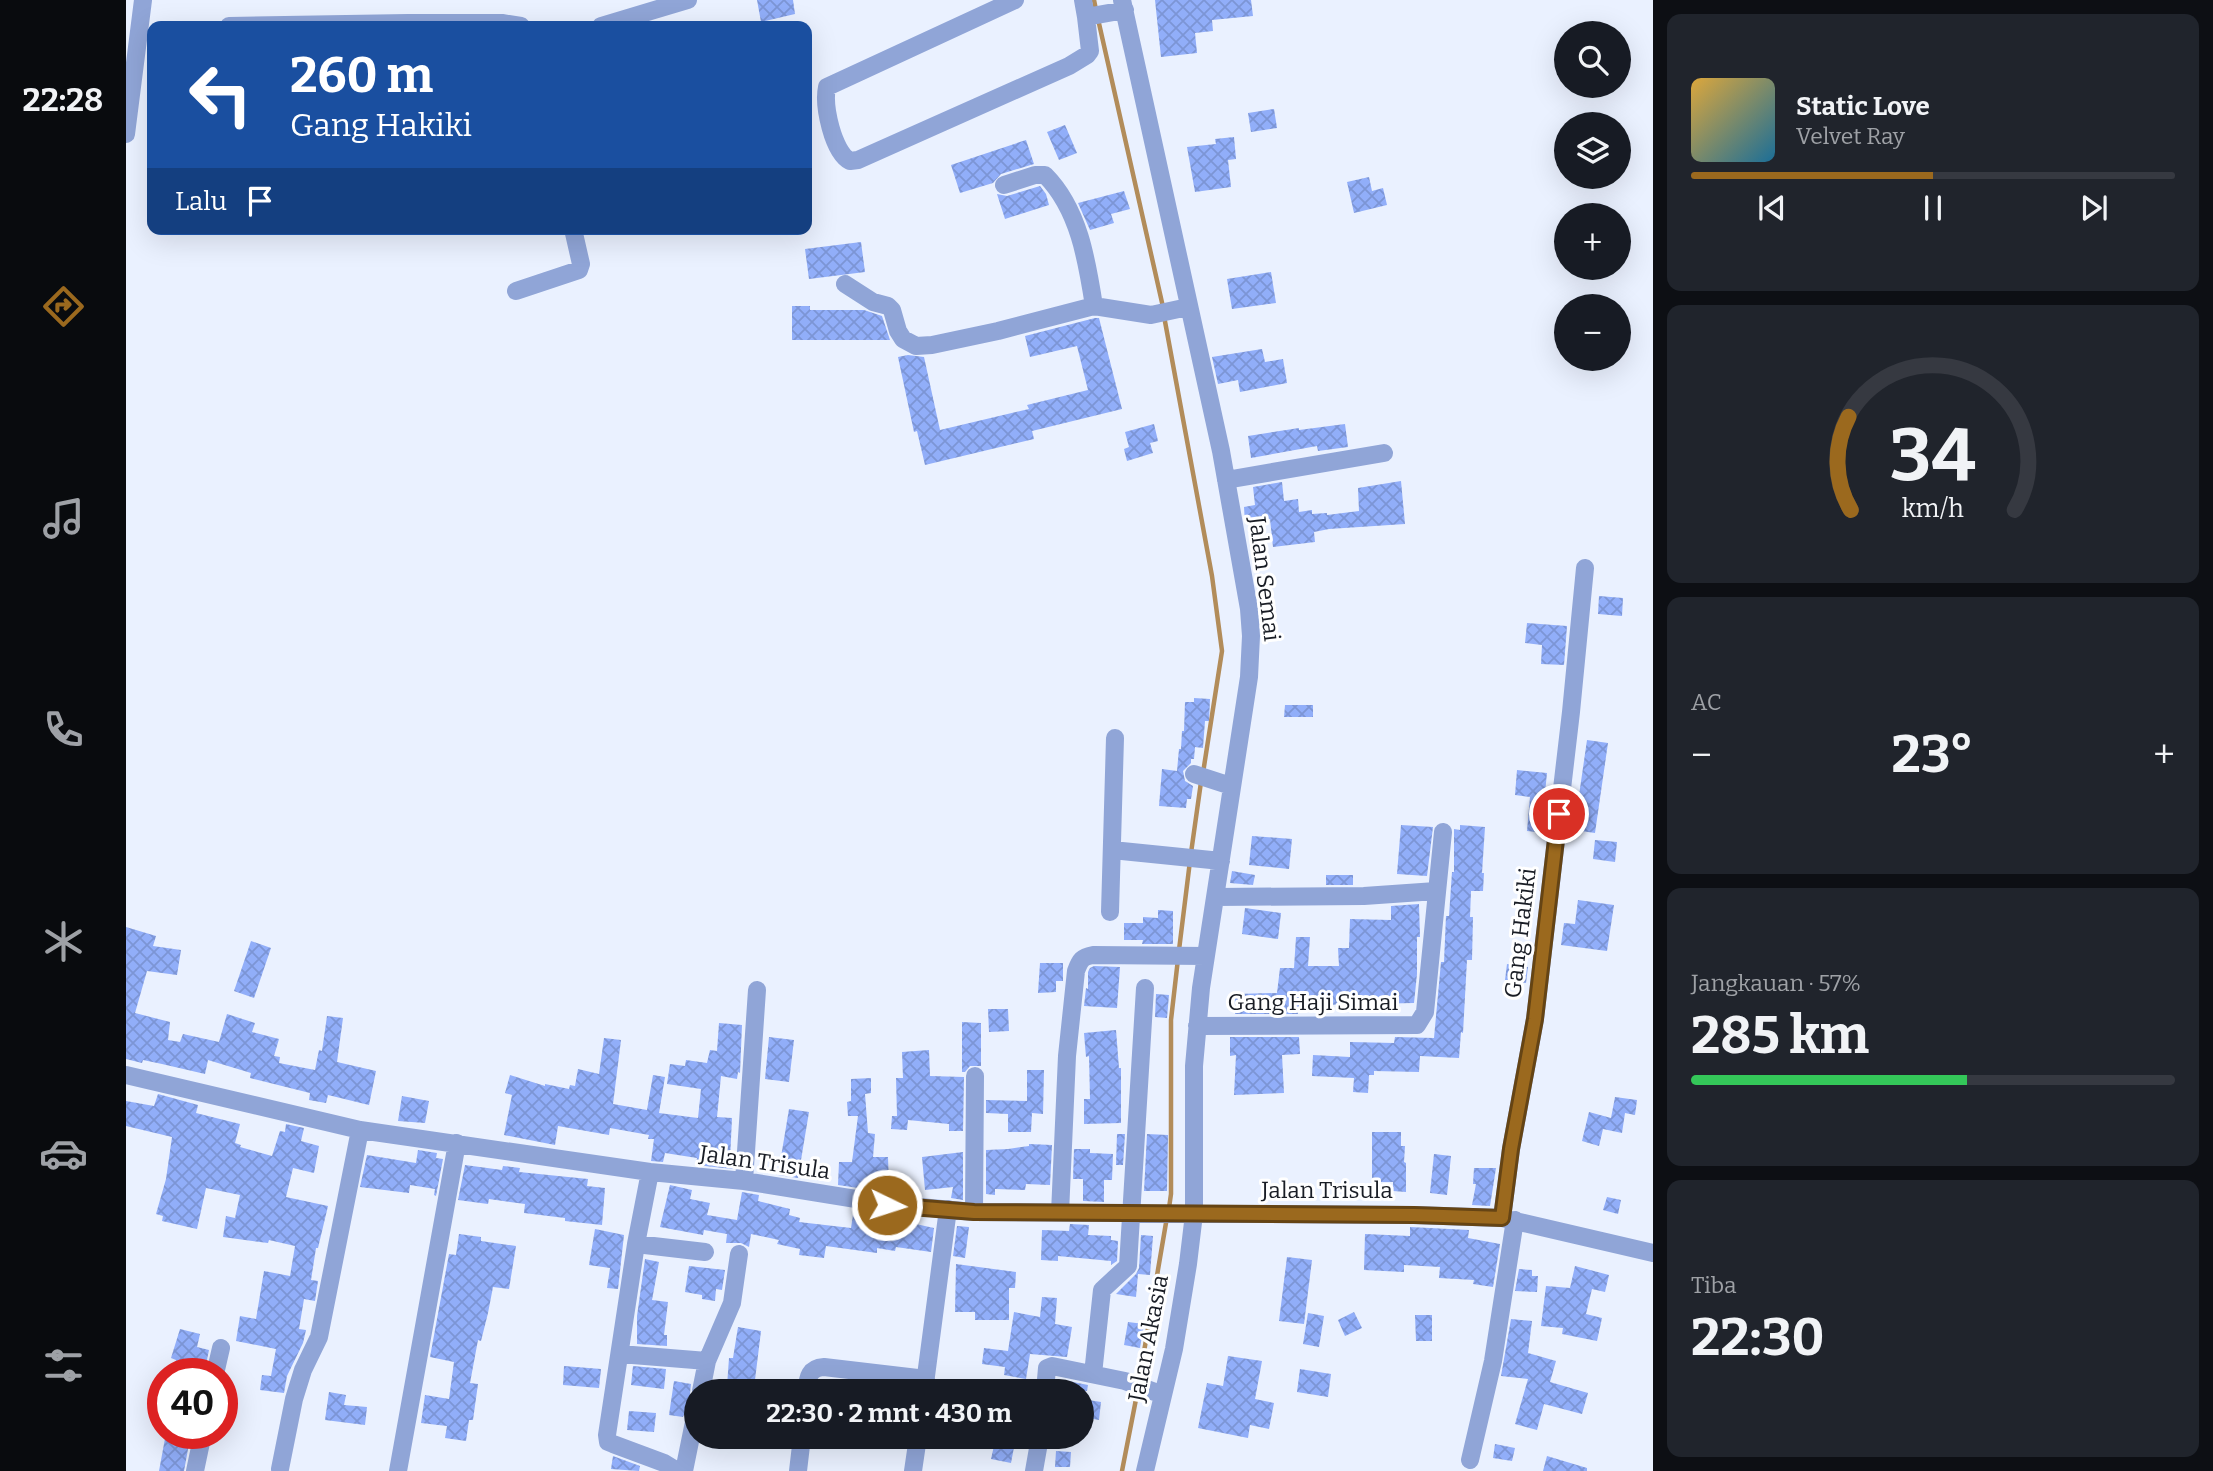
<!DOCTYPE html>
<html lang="id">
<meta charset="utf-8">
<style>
body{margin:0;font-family:Bitter,serif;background:#20242c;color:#f1f3f6;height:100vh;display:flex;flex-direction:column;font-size:26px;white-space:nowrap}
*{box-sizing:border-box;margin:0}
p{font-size:23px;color:#9ea1a6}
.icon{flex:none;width:38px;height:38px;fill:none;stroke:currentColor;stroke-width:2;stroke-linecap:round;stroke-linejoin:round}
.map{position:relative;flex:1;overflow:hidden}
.sheet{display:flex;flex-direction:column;gap:14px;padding:14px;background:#0d0f14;width:560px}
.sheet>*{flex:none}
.banner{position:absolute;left:21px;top:21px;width:665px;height:214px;border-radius:14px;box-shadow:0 7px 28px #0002;background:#1a4fa0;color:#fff;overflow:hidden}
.buttons{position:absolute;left:1428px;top:21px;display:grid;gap:14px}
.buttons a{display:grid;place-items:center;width:77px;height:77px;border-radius:50%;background:#171b24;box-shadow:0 7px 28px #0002;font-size:35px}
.speed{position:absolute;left:21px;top:1358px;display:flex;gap:14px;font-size:35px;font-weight:700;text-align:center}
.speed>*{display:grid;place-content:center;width:91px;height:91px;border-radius:50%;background:#171b24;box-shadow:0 7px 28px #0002;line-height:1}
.speed .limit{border:10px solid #d22;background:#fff;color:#111}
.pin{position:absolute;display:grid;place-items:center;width:60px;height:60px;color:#fff;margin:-30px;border:4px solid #fff;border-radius:50%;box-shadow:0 2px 7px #0007}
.me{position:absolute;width:77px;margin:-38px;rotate:94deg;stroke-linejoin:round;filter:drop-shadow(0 0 5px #0008)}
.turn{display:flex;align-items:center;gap:24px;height:147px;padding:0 28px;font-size:32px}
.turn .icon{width:91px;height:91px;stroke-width:2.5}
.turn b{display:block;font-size:49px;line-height:60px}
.then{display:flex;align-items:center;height:66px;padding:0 28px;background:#0003;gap:14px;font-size:26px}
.big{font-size:52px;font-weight:700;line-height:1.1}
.sheet .card{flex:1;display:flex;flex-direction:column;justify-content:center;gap:10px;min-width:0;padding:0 24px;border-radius:14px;background:#20242c}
.sheet .dial{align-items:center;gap:0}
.dial svg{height:182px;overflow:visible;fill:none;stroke:#363941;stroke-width:7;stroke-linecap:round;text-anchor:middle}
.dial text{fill:#f1f3f6;stroke:none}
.song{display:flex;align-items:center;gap:21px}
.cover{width:84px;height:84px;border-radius:10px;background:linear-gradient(135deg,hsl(40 70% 55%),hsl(200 70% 35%))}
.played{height:7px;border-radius:4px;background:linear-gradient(90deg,#9b691e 50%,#363941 50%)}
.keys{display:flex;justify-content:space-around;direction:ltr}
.heat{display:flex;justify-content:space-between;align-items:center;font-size:38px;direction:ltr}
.charge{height:10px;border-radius:5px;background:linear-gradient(90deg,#34c759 57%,#363941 0)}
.trip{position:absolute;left:558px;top:1379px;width:410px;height:70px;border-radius:35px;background:#171b24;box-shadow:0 7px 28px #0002;font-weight:700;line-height:70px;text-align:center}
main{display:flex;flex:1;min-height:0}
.dock{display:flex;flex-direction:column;width:126px;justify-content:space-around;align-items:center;background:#090b0e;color:#9ea1a6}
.dock .icon{width:49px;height:49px}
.dock .selected{color:#9b691e}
.dock b{font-size:32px;color:#f1f3f6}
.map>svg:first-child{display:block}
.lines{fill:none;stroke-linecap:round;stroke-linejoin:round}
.stream{stroke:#b28c5a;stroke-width:4.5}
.building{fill:url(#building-cross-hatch)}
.minor{stroke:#90a5d7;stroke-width:18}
.route-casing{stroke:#654414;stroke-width:18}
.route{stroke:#9b691e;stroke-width:12}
.labels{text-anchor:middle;stroke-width:6;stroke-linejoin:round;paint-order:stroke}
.street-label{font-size:23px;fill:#191d25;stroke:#fff}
</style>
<main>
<nav class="dock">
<b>22:28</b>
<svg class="icon selected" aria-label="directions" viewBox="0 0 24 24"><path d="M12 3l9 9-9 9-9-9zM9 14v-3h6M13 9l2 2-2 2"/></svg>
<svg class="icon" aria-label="music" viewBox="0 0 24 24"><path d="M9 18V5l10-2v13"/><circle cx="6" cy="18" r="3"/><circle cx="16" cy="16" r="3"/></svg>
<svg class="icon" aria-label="phone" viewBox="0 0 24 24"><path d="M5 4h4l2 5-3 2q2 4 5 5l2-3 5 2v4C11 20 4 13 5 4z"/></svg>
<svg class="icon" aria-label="climate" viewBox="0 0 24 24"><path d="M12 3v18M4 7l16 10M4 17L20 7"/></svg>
<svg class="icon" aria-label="car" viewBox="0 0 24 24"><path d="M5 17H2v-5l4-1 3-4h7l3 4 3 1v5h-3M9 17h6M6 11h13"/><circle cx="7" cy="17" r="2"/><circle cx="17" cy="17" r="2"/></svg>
<svg class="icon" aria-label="filters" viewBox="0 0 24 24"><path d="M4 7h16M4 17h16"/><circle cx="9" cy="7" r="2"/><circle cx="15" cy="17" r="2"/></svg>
</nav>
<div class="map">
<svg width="1527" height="1471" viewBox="0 0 1527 1471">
<defs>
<pattern id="building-cross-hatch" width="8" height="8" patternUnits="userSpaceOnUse" patternTransform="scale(1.75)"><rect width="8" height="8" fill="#91aef9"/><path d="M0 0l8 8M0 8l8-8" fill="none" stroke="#7c95d5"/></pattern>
</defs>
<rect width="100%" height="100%" fill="#eaf1ff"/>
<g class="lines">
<path class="stream" d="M968 0 970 10
M972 19 1037 307
M1038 316 1086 576 1096 651 1077 773
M1065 853 1075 782
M1053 950 1064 861
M1043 1208 1045 1194V1020L1052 959
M1013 1381 1041 1217
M996 1471 1012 1389"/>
</g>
<path class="building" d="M631 0H667L669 14 635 22Z
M1029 0H1125L1127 16 1086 20 1087 31 1069 33 1071 53 1035 57Z
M1148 109 1151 128 1125 132 1122 113Z
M939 125 951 153 933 160 921 132Z
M1108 137 1110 159 1102 160 1105 187 1069 192 1061 147 1090 144 1089 139Z
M900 140 908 164 875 174 867 183 834 193 825 165Z
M1243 177 1246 191 1257 188 1261 205 1228 213 1221 182Z
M914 186 920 194 923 205 879 219 871 194 881 196Z
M998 191 1004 209 985 214 988 223 964 230 952 203Z
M735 242 739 272 683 279 679 249Z
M1145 272 1150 303 1106 309 1101 279Z
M666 306H684V310H738L756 316 764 340H666Z
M969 318H973L996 409 906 431 908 439 799 465 791 431 788 432 772 357 782 355 798 357 814 430 903 409 901 405 962 390 951 346 904 357 899 336Z
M1136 349 1139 362 1157 359 1161 383 1114 392 1112 380 1092 384 1086 357Z
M1028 424 1032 441 1024 443 1027 453 1001 461 998 449 1003 447 999 432Z
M1219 424 1222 447 1192 451 1191 446 1125 458 1122 436 1173 428V430Z
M1275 481 1279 524 1203 529 1188 532 1189 542 1147 547 1144 519 1119 523 1118 507 1129 505 1127 487 1156 482 1158 501 1172 499 1173 512 1186 510V514L1201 513V515L1233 511 1232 488Z
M1473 596 1497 598 1496 616 1472 614Z
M1401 623 1441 626 1438 665 1415 664 1416 645 1399 643Z
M1068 698 1084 699 1083 721H1079L1077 748 1069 747 1068 759H1065V763L1057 771 1059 781 1067 786 1065 799H1061L1060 808 1033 806 1036 769 1051 771 1053 749H1055L1056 731H1058L1059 702H1068Z
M1159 705H1187V717H1158Z
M1461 740 1482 743 1469 833 1448 830Z
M1391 770 1421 773 1417 813H1421L1419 833 1401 831 1404 797 1389 795Z
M1275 825 1307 827 1301 876 1271 874Z
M1334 825 1359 827 1356 873H1358L1357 891H1345L1344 917H1347L1346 960H1341L1337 1033 1335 1032 1333 1058 1294 1056 1293 1072 1248 1071V1075H1243L1242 1093 1227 1092 1228 1078 1186 1076 1187 1055 1224 1057V1042L1268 1043 1269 1037 1308 1038 1315 962H1318L1320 916H1323L1326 872H1328V829L1334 830Z
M1126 836 1166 839 1163 869 1123 865Z
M1469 840 1491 842 1489 862 1467 859Z
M1106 871 1129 875 1127 885 1104 883Z
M1200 875H1227V885H1200Z
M1452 900 1488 905 1481 951 1435 945 1438 923 1449 924Z
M1293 904 1294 937H1291V974L1288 1003 1194 1005V1011L1172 1012V1014H1109V994L1151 993 1154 968H1168L1170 937H1184L1182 966H1213L1212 948H1223L1224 919 1265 920V906Z
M1119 908 1155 913 1152 939 1116 934Z
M1032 910 1047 911V944H1016L1017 940H998V923H1017V917L1032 918Z
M0 927 30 936 27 946 55 950 51 975 21 971 9 1013 44 1022 42 1040 54 1042 57 1034 93 1042 101 1014 129 1023 126 1032 153 1039 148 1056 154 1057 153 1063 189 1070 193 1050 196 1051 201 1016 217 1018 211 1062 250 1071 243 1105 202 1095 200 1103 183 1100 184 1093 124 1078 125 1073 82 1060 79 1074 36 1064 17 1060 16 1063 0 1059Z
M125 941 145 948 128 998 108 991Z
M914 963H937V981H930V992L912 993Z
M1381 964 1402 967 1400 983 1379 980Z
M968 966 994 967 991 1008 958 1006 960 988 962 989V972L964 968Z
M1030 994 1043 995 1041 1018 1029 1017Z
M862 1009H882L883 1031 863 1032Z
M836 1022 855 1023V1066H844L839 1072H836Z
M593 1023 616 1025 614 1073 612 1072 611 1079 595 1076 591 1117 606 1118 604 1160 608 1161 607 1169 570 1165 571 1158 539 1153 537 1162 525 1161 528 1139H522L523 1135 484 1128 483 1135 432 1126 429 1145 378 1135 386 1095 379 1093 384 1075 419 1086V1084L443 1089 444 1085 449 1086 452 1069 473 1074 478 1038 495 1040 487 1104 521 1110 527 1075 539 1077 533 1113 572 1118 575 1089 541 1084 544 1064 559 1066 560 1060 581 1063 584 1050 591 1051Z
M990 1030 993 1068H995V1123L958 1124V1099H964L963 1056 960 1057 958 1033Z
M643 1037 668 1040 663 1082 639 1079Z
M1104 1037H1173L1174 1054 1156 1055 1158 1093 1108 1095 1110 1055 1104 1056Z
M803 1050 804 1076 838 1077 837 1131H823V1124L782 1120 781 1130 765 1129 766 1116H771L770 1078H777L776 1052Z
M901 1070H918L917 1114 906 1113 905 1132H882V1114L860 1113V1100L901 1101Z
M745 1078V1093L739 1094 742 1133 749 1134 747 1157H762L763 1186H747L746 1190 712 1185 713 1162H726L732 1116H722L721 1102 725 1101V1079Z
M32 1094 72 1105 70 1113 114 1124 109 1143 115 1145 114 1147 146 1156 154 1131 159 1132 160 1124 178 1128 175 1141 193 1146 188 1173 167 1168 160 1197 202 1206 192 1248H190L185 1280 192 1281 189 1301 178 1299 173 1329 180 1330 177 1343 161 1376 158 1393 134 1390 136 1375 145 1376 150 1349 110 1341 114 1316 130 1319 138 1271 164 1276 169 1246 143 1240 142 1243 97 1237 100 1216 109 1218 114 1195 80 1188 71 1229 36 1221 37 1216 30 1214 40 1179 46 1137 0 1126V1101L28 1106Z
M276 1096 303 1101 299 1123 272 1121Z
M1489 1097 1511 1100 1509 1115 1499 1113 1496 1133 1477 1129 1473 1146 1456 1141 1463 1112 1485 1118Z
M663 1109 683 1112 672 1178 652 1175Z
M1246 1132H1275V1146H1279L1278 1162 1280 1163V1192L1267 1191V1182H1246Z
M991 1134H999L997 1165H990Z
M1021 1134 1042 1135 1041 1191H1018Z
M903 1144 926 1145 924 1185 900 1184 899 1190 869 1189V1195L860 1194V1150L882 1149 903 1146Z
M948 1149H964V1153L987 1154 986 1180H978V1202L957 1201V1179H947Z
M292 1150 311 1153 310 1158 317 1159 310 1196 308 1195 309 1189 284 1185 283 1193 234 1187 241 1155 290 1163Z
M837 1152V1200L825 1198 827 1187 799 1190 796 1157Z
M1308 1154 1325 1156 1321 1195 1304 1193Z
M339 1165 376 1170 377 1166 394 1168 393 1172 462 1179 461 1186 479 1188 476 1225 439 1221V1218L398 1213 399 1204 363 1199 362 1204 332 1200Z
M1348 1168H1370L1364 1206 1346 1205 1350 1184H1347Z
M544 1185 566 1190 564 1199 584 1203 581 1215 611 1220 616 1192 633 1195 632 1201 664 1209 663 1215 674 1218 673 1222 725 1228 727 1215 758 1220V1217L808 1228 805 1252 770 1247 769 1251 751 1248V1253L700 1246 698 1258 673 1255 674 1249 651 1244 653 1240 625 1234 623 1247 615 1243H600L601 1234 578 1230 577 1235 534 1227Z
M1481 1197 1495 1200 1492 1214 1477 1210Z
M944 1224 963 1225 962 1235 985 1236V1240L992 1241 991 1261 985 1265V1261L932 1256V1261L915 1260 916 1230 943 1231Z
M831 1226 843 1227 839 1258 827 1256Z
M1284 1227 1343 1230 1342 1238 1374 1244 1367 1287 1347 1284 1348 1280 1313 1278 1314 1267 1278 1265V1272L1238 1270 1239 1234 1284 1236Z
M469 1229 498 1235 492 1289 481 1288 484 1268 463 1265Z
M333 1234 355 1237V1241L390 1246 383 1289 367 1287 362 1313 355 1341 352 1340 344 1383 352 1384 347 1420H343L340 1441 319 1438 321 1426 295 1423 299 1395 323 1399 328 1362 304 1357 323 1254 330 1255Z
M1015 1235 1027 1236 1024 1275 1012 1274 1010 1297 990 1294 1010 1274 1013 1268Z
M1161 1257 1186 1260 1178 1324 1153 1321Z
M519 1259 533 1262 526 1300 542 1302 538 1335H541V1346L511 1344V1316Z
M830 1264 890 1272 889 1288H883V1320H849V1312H829Z
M563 1266 599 1270 596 1290 590 1289 589 1301 576 1299V1295L559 1292Z
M1449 1266 1483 1275 1479 1292 1466 1289 1460 1314 1476 1318 1471 1341 1436 1334 1437 1328 1415 1326 1420 1286 1444 1288Z
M1393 1269 1406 1270V1276H1412L1411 1292 1389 1291Z
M916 1297 931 1298 929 1324 946 1327 941 1357 904 1354 900 1379 878 1375 879 1367 856 1364 858 1348 882 1351 888 1312 914 1317Z
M1228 1312 1236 1328 1219 1336 1212 1320Z
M1182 1313 1198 1316 1193 1347 1177 1344Z
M1289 1315H1306V1341H1290Z
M1385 1319 1406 1321 1402 1353 1430 1361 1424 1382 1462 1393 1456 1414 1418 1404 1411 1430 1389 1424 1402 1379 1375 1376Z
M1002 1322 1018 1324 1014 1348 998 1345Z
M612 1327 635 1331 628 1388 601 1386 603 1358H607Z
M54 1329 74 1334 71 1347 83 1350 78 1374H47L50 1360 45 1358Z
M1102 1356 1136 1361 1129 1399 1148 1403 1143 1429 1124 1425 1122 1438 1072 1428 1081 1383 1097 1386Z
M438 1366 475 1369 473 1388 437 1385Z
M507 1366 540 1369 538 1389 505 1385Z
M1174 1369 1205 1374 1202 1397 1171 1392Z
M548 1381 565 1384 563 1403 557 1417 543 1415Z
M942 1381 962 1385 961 1391H940Z
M203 1392 220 1395 218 1405 241 1407 239 1425 199 1420Z
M956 1399 975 1402 973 1420 956 1417Z
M503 1411 530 1413 528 1432 501 1430Z
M40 1433H65L58 1471H33Z
M870 1437H890L885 1463 865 1459Z
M1369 1444 1389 1448 1386 1461 1367 1458Z
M930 1451 945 1452 944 1467H929Z
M487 1456 514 1466 513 1471 485 1469Z
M1421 1456 1461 1468V1471H1417Z"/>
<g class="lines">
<path class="minor" d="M889 0 701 87C697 106 707 152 724 161L732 160 943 66 961 55 964 51 960 17 999 10
M957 0 960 17
M996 0 1095 451 1123 609 1125 636 1123 677 1075 988 1068 1066V1214L1062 1264 1048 1349 1019 1471
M103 26 282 23H376L395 26
M475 26 562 0
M0 134 17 0
M878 185 909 175H919C953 209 961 261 968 306
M719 284 747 302 762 306 766 310 772 331 777 339 790 346 806 345 872 331 968 306 1025 315 1062 307
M390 291 453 270 455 264 447 229
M1100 480 1258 453
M1068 774 1105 786
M986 850 1095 861
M1090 897 1238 896 1310 891
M984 912 989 738
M1071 1026 1291 1025 1299 1012 1317 832
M0 1075 234 1130 524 1172 618 1181 761 1204 848 1212 1288 1215 1376 1218 1527 1253
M524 1172 510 1244 481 1435 482 1442 487 1444 538 1463 551 1471
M618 1181 631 990
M848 1212 849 1076
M934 1213 941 1056 950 971C954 960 956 957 967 955L1080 956
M1376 1218 1385 1149 1409 1019 1445 712 1459 568
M510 1244 579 1252
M494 1354 581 1361 606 1303 613 1254
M89 1374 95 1348
M967 1374 976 1290 1002 1266 1019 988
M575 1391 581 1361
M680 1391C682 1377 683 1368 698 1367L800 1379
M798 1391 822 1209
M919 1391 921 1368 926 1366 999 1381 1037 1395
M1344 1460 1367 1361 1389 1220
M154 1469 168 1399 177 1370 193 1337 234 1130
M69 1471 77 1433
M272 1471 331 1143
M558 1471 570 1412
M672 1471 676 1437
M787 1471 792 1437
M908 1471 914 1437"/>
</g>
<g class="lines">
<g class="route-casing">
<path id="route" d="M761 1205 848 1212 1288 1215 1376 1218 1385 1149 1409 1019 1433 814"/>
</g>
<use href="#route" class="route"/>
</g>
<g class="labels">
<g class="street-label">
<text transform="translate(1139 579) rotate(83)" y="8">Jalan Semai</text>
<text transform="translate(1394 933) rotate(-83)" y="8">Gang Hakiki</text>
<text x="1187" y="1010">Gang Haji Simai</text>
<text transform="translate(639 1162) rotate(8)" y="8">Jalan Trisula</text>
<text x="1201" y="1198">Jalan Trisula</text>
<text transform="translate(1022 1338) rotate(-79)" y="8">Jalan Akasia</text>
</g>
</g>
</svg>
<div class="buttons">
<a><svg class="icon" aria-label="search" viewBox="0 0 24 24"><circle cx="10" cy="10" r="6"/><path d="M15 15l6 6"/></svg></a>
<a><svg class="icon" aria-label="layers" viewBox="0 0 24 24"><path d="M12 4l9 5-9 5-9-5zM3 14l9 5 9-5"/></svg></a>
<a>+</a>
<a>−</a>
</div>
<div class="speed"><div class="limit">40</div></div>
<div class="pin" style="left:1433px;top:814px;background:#d93025"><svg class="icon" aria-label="arrive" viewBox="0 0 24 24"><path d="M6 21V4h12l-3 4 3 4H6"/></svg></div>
<svg class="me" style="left:761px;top:1205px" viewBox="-20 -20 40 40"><circle r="17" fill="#9b691e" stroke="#fff" stroke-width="3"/><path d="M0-11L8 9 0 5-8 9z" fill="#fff"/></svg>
<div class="trip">22:30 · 2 mnt · 430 m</div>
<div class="banner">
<div class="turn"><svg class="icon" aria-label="left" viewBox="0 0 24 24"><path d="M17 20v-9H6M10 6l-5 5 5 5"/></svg><div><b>260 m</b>Gang Hakiki</div></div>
<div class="then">Lalu<svg class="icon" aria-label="arrive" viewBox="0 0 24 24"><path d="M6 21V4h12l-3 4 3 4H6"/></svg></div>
</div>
</div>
<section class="sheet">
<div class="card">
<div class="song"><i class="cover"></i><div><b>Static Love</b><p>Velvet Ray</p></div></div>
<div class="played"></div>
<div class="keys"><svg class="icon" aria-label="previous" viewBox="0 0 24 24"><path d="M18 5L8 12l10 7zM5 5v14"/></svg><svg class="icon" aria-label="pause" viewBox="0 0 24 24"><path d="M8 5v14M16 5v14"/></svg><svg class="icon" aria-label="next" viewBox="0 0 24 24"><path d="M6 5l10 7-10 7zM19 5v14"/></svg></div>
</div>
<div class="card dial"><svg viewBox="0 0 100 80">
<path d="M14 69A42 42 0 1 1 86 69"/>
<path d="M14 69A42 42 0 0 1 13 28" stroke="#9b691e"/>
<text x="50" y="56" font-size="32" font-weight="700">34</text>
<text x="50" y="72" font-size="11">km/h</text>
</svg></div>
<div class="card"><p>AC</p>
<div class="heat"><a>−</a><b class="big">23°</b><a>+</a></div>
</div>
<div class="card"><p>Jangkauan · 57%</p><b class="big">285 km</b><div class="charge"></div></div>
<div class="card"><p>Tiba</p><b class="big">22:30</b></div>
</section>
</main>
